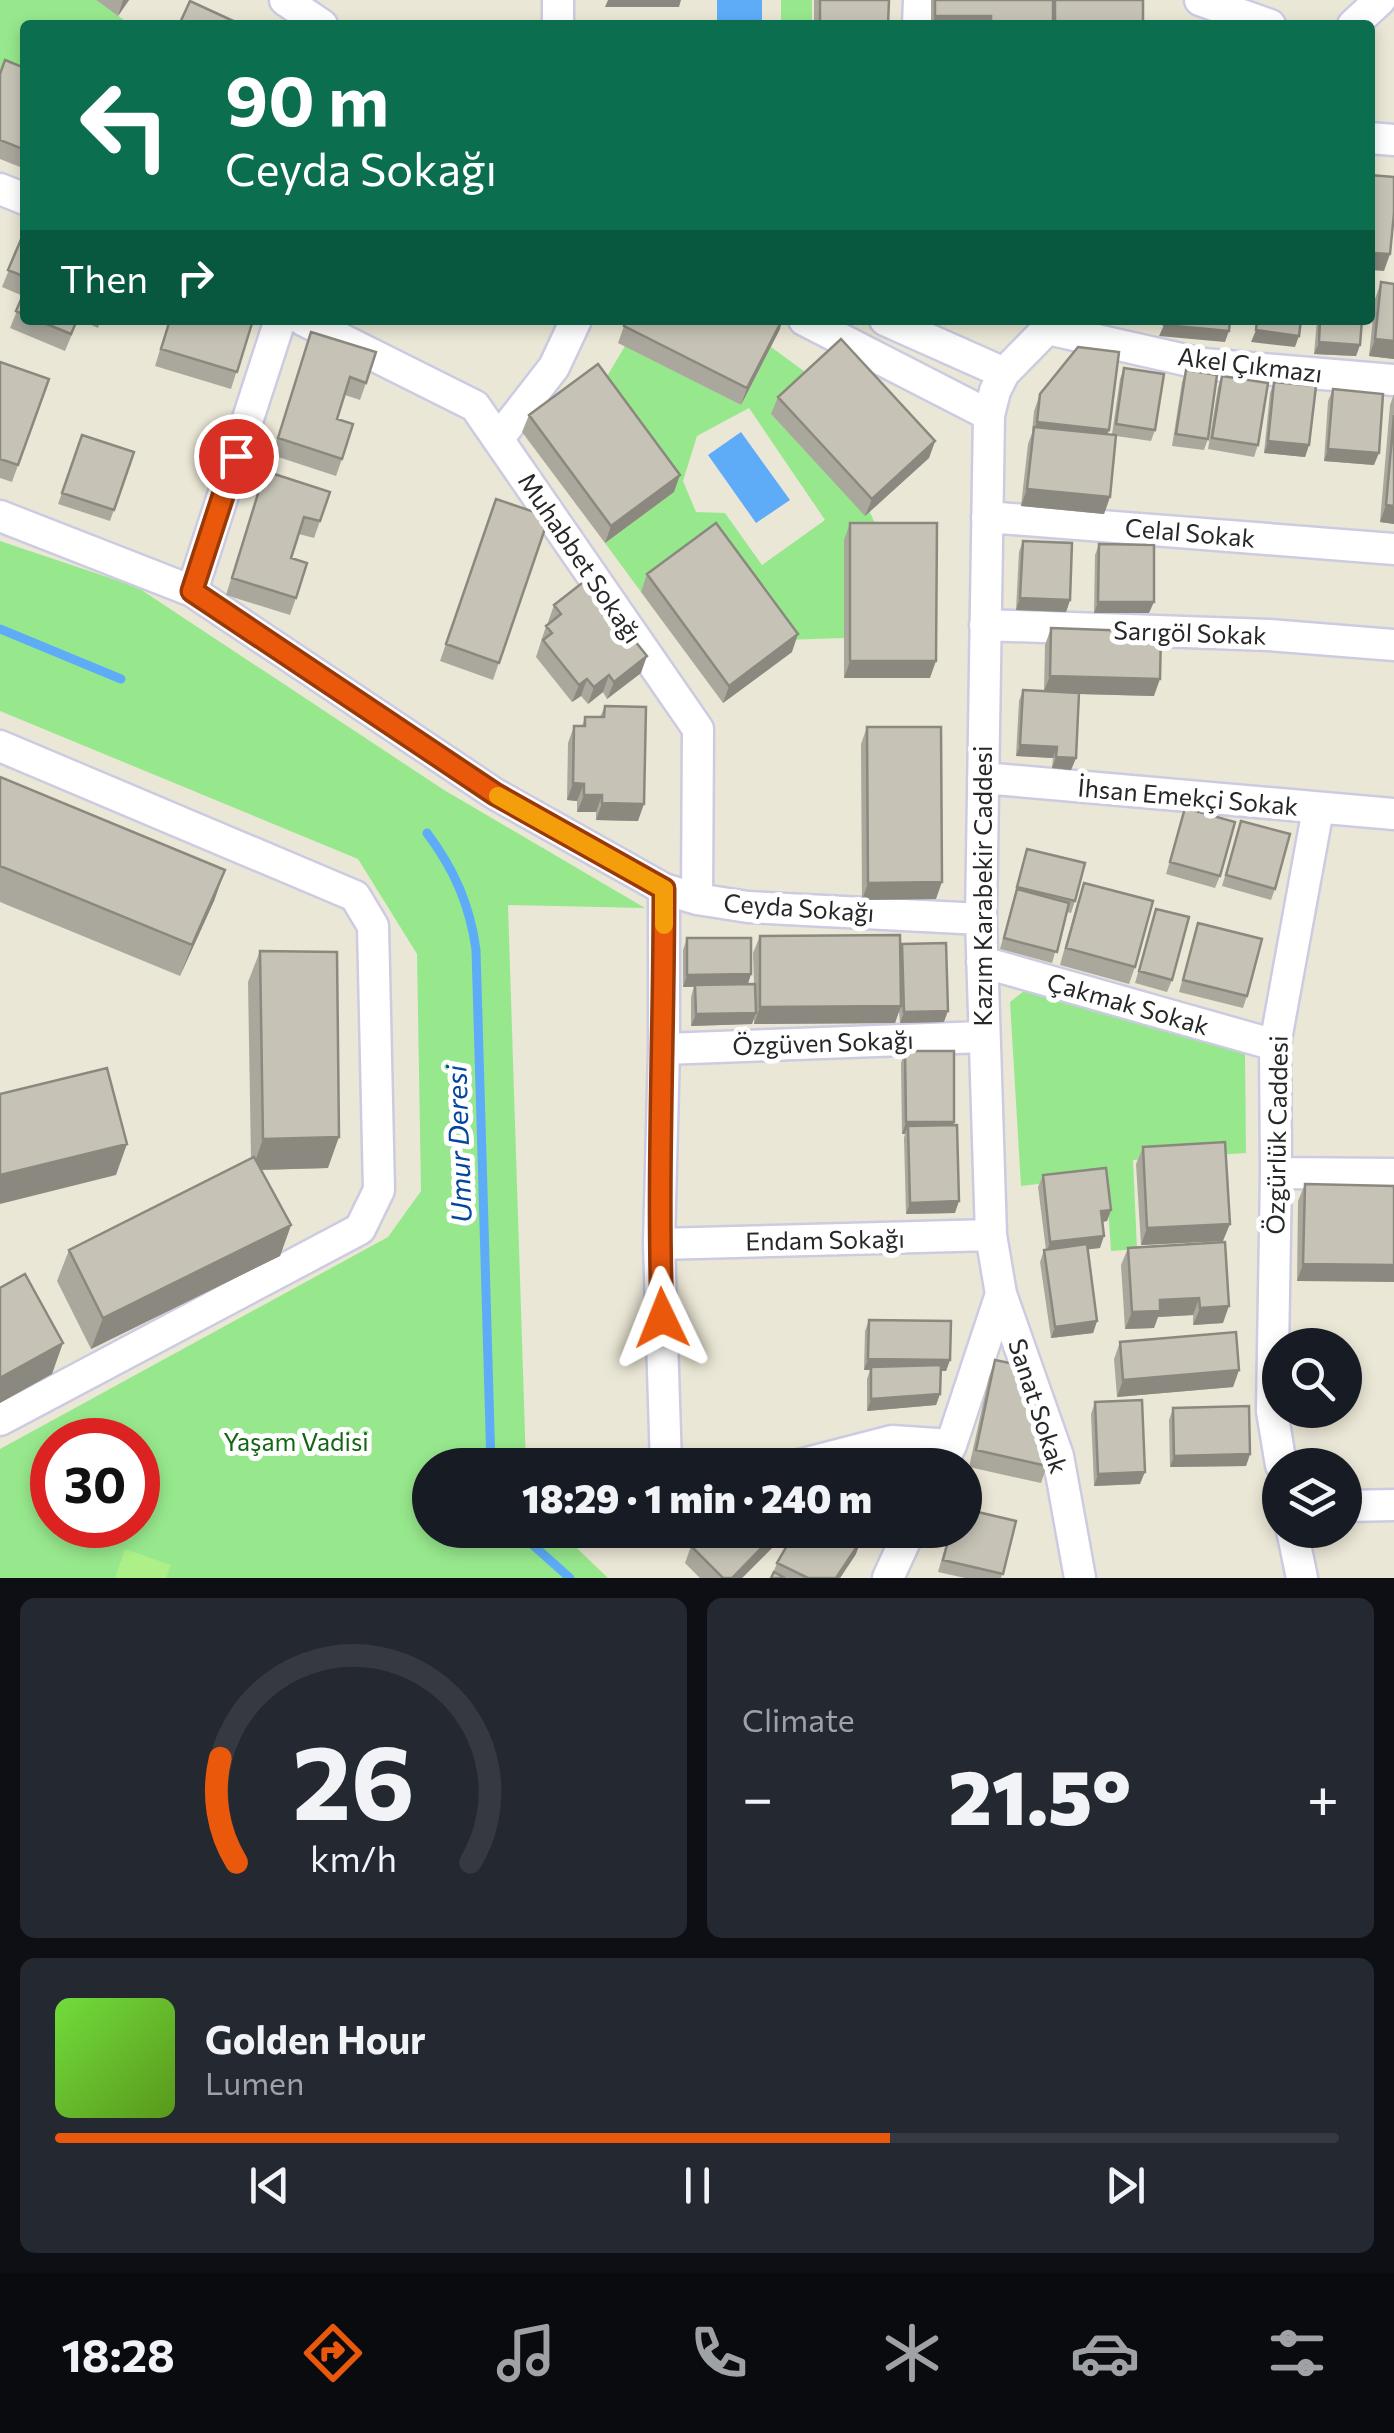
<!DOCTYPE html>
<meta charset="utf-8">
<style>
body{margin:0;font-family:Commissioner,sans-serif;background:#242831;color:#f1f3f6;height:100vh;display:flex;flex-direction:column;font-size:38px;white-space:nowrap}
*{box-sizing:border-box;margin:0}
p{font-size:32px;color:#9ea1a6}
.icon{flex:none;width:55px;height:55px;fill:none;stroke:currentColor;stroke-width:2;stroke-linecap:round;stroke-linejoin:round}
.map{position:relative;height:1578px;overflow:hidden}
.sheet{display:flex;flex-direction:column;gap:20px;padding:20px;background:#0d0f14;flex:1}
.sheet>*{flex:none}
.hud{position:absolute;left:20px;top:20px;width:1355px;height:305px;border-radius:10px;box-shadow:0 5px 15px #0003;background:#0b6e4f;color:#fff;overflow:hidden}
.tools{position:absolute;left:1262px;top:1328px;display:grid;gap:20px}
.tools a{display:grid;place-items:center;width:100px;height:100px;border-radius:50%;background:#171b24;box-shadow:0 5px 15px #0003;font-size:50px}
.speed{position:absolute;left:30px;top:1418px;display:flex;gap:20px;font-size:50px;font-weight:700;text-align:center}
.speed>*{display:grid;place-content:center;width:130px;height:130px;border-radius:50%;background:#171b24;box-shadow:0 5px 15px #0003;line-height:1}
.speed .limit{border:15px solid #d22;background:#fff;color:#111}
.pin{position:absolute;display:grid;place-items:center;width:85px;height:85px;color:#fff;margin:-42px;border:5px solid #fff;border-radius:50%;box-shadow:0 2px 10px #0007}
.me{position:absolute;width:110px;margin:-55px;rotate:358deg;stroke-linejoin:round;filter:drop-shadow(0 0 8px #0008)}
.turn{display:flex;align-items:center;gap:35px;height:210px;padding:0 40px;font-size:45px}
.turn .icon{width:130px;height:130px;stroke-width:2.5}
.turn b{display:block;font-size:70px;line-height:85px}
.then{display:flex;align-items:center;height:95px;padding:0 40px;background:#0003;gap:20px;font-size:38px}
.big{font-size:75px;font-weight:800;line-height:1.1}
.sheet .tile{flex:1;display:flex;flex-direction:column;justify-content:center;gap:15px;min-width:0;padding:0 35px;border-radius:15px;background:#242831}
.sheet .dial{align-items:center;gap:0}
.dial svg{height:260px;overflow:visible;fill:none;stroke:#363941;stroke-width:7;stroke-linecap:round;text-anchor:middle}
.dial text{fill:#f1f3f6;stroke:none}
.song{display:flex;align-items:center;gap:30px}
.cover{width:120px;height:120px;border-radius:15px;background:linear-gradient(135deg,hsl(100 70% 55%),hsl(90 70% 35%))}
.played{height:10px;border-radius:5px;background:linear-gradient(90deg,#ea580c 65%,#363941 65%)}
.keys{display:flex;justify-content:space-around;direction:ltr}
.heat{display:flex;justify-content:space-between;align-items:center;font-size:55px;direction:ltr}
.sheet .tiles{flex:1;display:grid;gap:20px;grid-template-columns:1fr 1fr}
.tile:last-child{grid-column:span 2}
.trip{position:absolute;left:412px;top:1448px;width:570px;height:100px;border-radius:50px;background:#171b24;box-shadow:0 5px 15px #0003;font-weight:800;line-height:100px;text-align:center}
.tab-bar{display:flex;height:160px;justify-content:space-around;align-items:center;background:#090b0e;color:#9ea1a6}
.tab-bar .icon{width:70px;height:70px}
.tab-bar .active{color:#ea580c}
.tab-bar b{font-size:45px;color:#f1f3f6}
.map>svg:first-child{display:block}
.green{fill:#97e88d;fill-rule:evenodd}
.pitch{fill:#acf087}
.water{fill:#5eacf8}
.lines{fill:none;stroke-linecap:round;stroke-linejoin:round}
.stream{stroke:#5eacf8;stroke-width:9}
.minor-casing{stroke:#cccbe2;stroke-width:35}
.minor{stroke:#fff;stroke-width:30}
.wall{fill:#aaa89d}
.shaded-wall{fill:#8b887f}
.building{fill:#c6c3b6;stroke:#8b887f;stroke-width:2.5}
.route-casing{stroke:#983908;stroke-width:25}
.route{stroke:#ea580c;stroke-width:18}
.slow{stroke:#f59e0b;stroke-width:18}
.labels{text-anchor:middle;stroke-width:10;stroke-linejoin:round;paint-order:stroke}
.street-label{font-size:25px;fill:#272727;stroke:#fff}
.park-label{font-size:25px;fill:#136714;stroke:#fff}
.water-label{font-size:28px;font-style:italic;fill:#02469f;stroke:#fff}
</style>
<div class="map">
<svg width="1394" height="1578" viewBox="0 0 1394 1578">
<rect width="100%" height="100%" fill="#ebe7d6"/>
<path class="green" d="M0 0H96L124 20 122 25H25V88L0 78Z
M781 0H812V25H781Z
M625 346 741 405 771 347 812 377 772 415 865 515 870 512 882 540 844 638 784 640 710 541 641 592 605 543 674 492 603 383ZM749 408 825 520 762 565 725 513 696 512 683 481 697 436Z
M0 541 137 587 444 790 645 908 508 905 526 1465H430V1530H558L608 1578H0V1449L388 1237 421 1191 417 954 358 859 0 711ZM52 1440H138V1525H52Z
M1024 991 1245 1053 1246 1153 1133 1160 1137 1249 1111 1251 1106 1176 1021 1186 1010 1002Z"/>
<path class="pitch" d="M125 1549 171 1565 166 1578H115Z"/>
<path class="water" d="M717 0H762V25H717Z
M741 432 790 500 756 523 708 455Z"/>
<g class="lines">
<path class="stream" d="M0 629 121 679
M427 833C454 869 470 905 476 950L491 1465
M516 1530 570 1578"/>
<g class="minor-casing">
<path id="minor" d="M285 0 322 25
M1200 0 1270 25
M558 25V0
M918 25 919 0
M1353 25 1380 0
M1370 138 1394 140
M0 189 25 199
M303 320 475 406 698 729 697 899
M804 320 989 415
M885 320 1004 373
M1048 329 1203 364 1394 380
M498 439 554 367 576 320
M0 516 192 591 495 794 664 889 697 899 748 907 981 919
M987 517 1394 549
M192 591 280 320
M985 625 1269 635 1394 645
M0 746 355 896 373 926 379 1190 360 1229 0 1420
M983 778 1394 814
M664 889V1049L659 1244 666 1465
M982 962 1275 1045
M664 1049 983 1037
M1276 1173 1394 1174
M659 1244 991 1235
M1001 1294 1058 1456 1080 1578
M799 1465 892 1441 951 1445
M941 1465 951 1445 1001 1294 991 1235 981 919 989 415 995 391 1004 373 1056 320
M1281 1465 1272 1411 1276 1173 1275 1045 1318 809
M1345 1506 1394 1505
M1292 1530 1302 1578
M888 1578 910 1530"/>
</g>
<use href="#minor" class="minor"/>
</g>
<path class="wall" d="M96 0H129L118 16Z
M814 0H889L888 25H814Z
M931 0H1143V25H931Z
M25 68V169L0 159V74Z
M25 230V320H78L65 351 10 328 23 296 2 287Z
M1381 282 1394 359 1369 356 1375 299Z
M80 320H101L98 328Z
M169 320H253L231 389 155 366Z
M1317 320H1362L1360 345 1356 356 1314 354Z
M624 326 780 329 741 405 618 343Z
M311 332 366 383 360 400 345 395 337 419 342 459 336 476 272 455Z
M0 362 49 379 12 482 0 478Z
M1124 368 1155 430 1151 441 1116 436 1110 497 1104 514 1021 506 1028 444 1032 433 1034 411 1040 394 1108 434H1112L1120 379Z
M1186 370 1208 439 1204 450 1172 446 1182 382Z
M1222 376 1258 445 1254 457 1208 449 1218 387Z
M1274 382 1309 445 1305 457 1264 453 1270 393Z
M1333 389 1374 465 1324 461 1328 401Z
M1394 394V524L1380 522 1390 405Z
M778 397 935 441 929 458 865 516 771 414Z
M529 415 674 492 605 543 522 432Z
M82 435 114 510 110 521 58 504Z
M265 471 320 521 314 538 299 534 291 558 296 598 290 615 226 595Z
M496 499 549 517 493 680 440 661Z
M850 523 930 678H844V540Z
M1023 541 1070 600 1066 612 1016 610 1019 552Z
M1099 544 1149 613H1094L1095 555Z
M647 574 792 652 723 703 641 592Z
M554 605 641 673 607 699 603 692 588 704 581 696 572 702 536 657 546 626 549 624 548 622Z
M1051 628 1154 696 1079 694 1076 758 1071 770 1052 768 1053 758 1016 756 1019 701 1023 690 1044 691 1045 645Z
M605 706 638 821 596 820V812H577V801L567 800 568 743 574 726H582L585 717H600Z
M867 727 936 899 862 900 861 744Z
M0 777 225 870 214 901 180 976 0 902Z
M1185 808 1220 876 1215 888 1166 874Z
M1241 821 1275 889 1271 900 1222 886Z
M1027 849 1075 901 1071 913 1067 912 1052 963 1000 949Z
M1084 883 1135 967 1129 984 1060 965 1078 900Z
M1156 909 1172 980 1167 992 1135 983Z
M1198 923 1247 996 1243 1008 1179 992Z
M760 936 900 948 944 1022 900 1023 899 1011 895 1023 754 1024V1018L752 1024 691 1026V997L694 986 683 987V950L687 938 751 974 748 984H754L753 953Z
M260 951 328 1168 261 1170 291 1225 280 1256 91 1349 57 1281 69 1250 251 1159 248 982Z
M905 1051 954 1122 953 1125 955 1213 906 1214 904 1138 905 1134H902L901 1063Z
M1143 1147 1223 1241 1141 1245 1136 1164Z
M1043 1175 1111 1210 1107 1221 1102 1222 1100 1248 1088 1249 1097 1321 1093 1333 1051 1338 1040 1262 1044 1250H1046L1038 1187Z
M1305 1184 1394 1186 1297 1281 1298 1201Z
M1225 1242 1223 1323 1193 1325V1315L1158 1317 1154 1328 1125 1329 1121 1265 1128 1248Z
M869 1320 950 1360 946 1371H941L940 1394 936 1405 867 1411V1379L870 1370H864L865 1331Z
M1120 1342 1239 1370 1233 1387 1117 1397 1114 1359Z
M995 1360 1047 1466 1041 1483 969 1467 989 1377Z
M1095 1402 1140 1484 1094 1486 1091 1414Z
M1173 1408 1250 1454 1246 1466 1170 1467 1169 1420Z
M1016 1521 1001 1578H965L938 1572 950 1530H965Z
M783 1537 742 1578H700L685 1563 691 1546Z
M856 1554 840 1578H771L777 1563Z"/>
<path class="shaded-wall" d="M123 0H129L118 16Z
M608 0H681L679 7H605Z
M935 16H991L988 25H932Z
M1370 253 1390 254 1384 271 1370 270Z
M782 320 780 329 741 405 747 388Z
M1164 325 1229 331 1225 342 1159 336Z
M1256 330 1299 336 1295 347 1251 342Z
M1375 339 1394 341V359L1369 356Z
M1319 342 1360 345 1356 356 1314 354Z
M1037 422 1109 430 1103 447 1033 432Z
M935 441 929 458 865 516 872 499Z
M1268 441 1309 445 1305 457 1264 453Z
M1328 449 1379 453 1374 465 1324 461Z
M680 475 674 492 605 543 611 526Z
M1027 489 1110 497 1104 514 1021 506Z
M1386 505 1394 506V524L1380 522Z
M1020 598 1070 600 1066 612 1016 610Z
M1098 602H1154L1149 613H1094Z
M798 634 792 652 723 703 729 686Z
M647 656 641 673 607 699 614 682Z
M850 661H936L930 678H844Z
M609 675 603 692 588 704 594 687Z
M1050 676 1160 679 1154 696 1043 693Z
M587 679 581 696 572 702 579 685Z
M1020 745 1057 747 1053 758 1016 756Z
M1056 757 1076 758 1071 770 1052 768Z
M573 783 584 784 577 801 567 800Z
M584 795H602L596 812H577Z
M602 803 644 804 638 821 596 820Z
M225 870 214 901 180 976 192 945Z
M942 882 936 899 862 900 868 883Z
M751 974 747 986 683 987 687 975Z
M901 1006 895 1023 754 1024 760 1007Z
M948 1011 944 1022 900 1023 904 1012Z
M756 1013 752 1024 691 1026 696 1014Z
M906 1122H954L950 1133 908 1126 905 1134H902Z
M339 1137 328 1168 252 1170 263 1139Z
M127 1144 116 1175 0 1204V1175Z
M959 1201 955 1213 906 1214 910 1203Z
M1111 1210 1107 1221 1097 1223 1101 1211Z
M1230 1224 1223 1241 1141 1245 1147 1228Z
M291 1225 280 1256 91 1349 103 1318Z
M1104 1236 1100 1248 1046 1254 1050 1242Z
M1303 1264 1394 1265V1282L1297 1281Z
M1199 1298 1193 1315 1158 1317 1154 1328 1125 1329 1132 1312 1160 1300Z
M1229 1306 1223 1323 1193 1325 1200 1308Z
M1097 1321 1093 1333 1051 1338 1055 1327Z
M63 1343 52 1374 0 1403V1378Z
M868 1359 950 1360 946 1371 864 1370Z
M1239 1370 1233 1387 1117 1397 1123 1380Z
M940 1394 936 1405 867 1411 871 1399Z
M1250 1454 1246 1466 1170 1467 1174 1456Z
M1145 1472 1140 1484 1094 1486 1098 1474Z
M779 1530H785L783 1537 742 1578H732Z
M865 1530 856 1554 840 1578H836Z"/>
<path class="building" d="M820 0H889L888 25H820Z
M935 0H1053V25H991V16H935Z
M1055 0H1143V25H1055Z
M190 1 242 25H179Z
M594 23H653V25H594Z
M5 60 25 68V150L0 140V74Z
M1370 175 1394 177V213L1390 254 1370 253Z
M25 230V277L8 270Z
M1381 282 1394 284V341L1375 339Z
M25 290V315L16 311Z
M37 320H77L71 334Z
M170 320H253L237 372 161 349Z
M627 320H782L747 388 624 326Z
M1164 320H1230L1229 331 1164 325Z
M1257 320H1301L1299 336 1256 330Z
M1320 320H1362L1360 345 1319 342Z
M311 332 376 352 366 383 350 377 337 419 353 424 342 459 278 438Z
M841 339 935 441 872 499 778 397Z
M1078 347 1119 352 1109 430 1037 422 1040 394Z
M0 362 49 379 18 465 0 459Z
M598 364 680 475 611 526 529 415Z
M1124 368 1164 374 1155 430 1116 424Z
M1186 370 1217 375 1208 439 1176 434Z
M1222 376 1268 383 1258 445 1212 438Z
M1274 382 1316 386 1309 445 1268 441Z
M1333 389 1383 394 1379 453 1328 449Z
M1394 415V506L1386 505Z
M1034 427 1116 435 1110 497 1027 489Z
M82 435 134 452 114 510 62 493Z
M265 471 330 492 320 521 304 517 291 558 307 563 296 598 232 578Z
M496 499 549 517 499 663 446 644Z
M716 523 798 634 729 686 647 574Z
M850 523H937L936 661H850Z
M1023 541 1072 543 1070 600 1020 598Z
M1099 544 1154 545V602H1098Z
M586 580 647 656 614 682 609 675 594 687 587 679 579 685 543 640 552 633 546 626 561 614 554 605Z
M1051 628 1161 632 1160 679 1050 676Z
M1023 690 1079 693 1076 758 1056 757 1057 747 1020 745Z
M605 706 646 707 644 804 602 803V795H584V784L573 783 574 726H585V717H604Z
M867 727H941L942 882 868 883Z
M0 777 225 870 192 945 0 866Z
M1185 808 1235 822 1220 876 1170 862Z
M1241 821 1290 834 1275 889 1226 875Z
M1027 849 1085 863 1075 901 1017 887Z
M1084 883 1153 901 1135 967 1066 948Z
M1017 889 1069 903 1057 952 1004 938Z
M1156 909 1189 917 1172 980 1139 971Z
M1198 923 1262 939 1247 996 1183 980Z
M900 935 901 1006 760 1007V936Z
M687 938H751V974L687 975Z
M946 943 948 1011 904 1012 902 944Z
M260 951 337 952 339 1137 263 1139Z
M755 984 756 1013 696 1014 695 985Z
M905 1051H954V1122H906Z
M107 1068 127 1144 0 1175V1094Z
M957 1125 959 1201 910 1203 908 1126Z
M1225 1142 1230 1224 1147 1228 1143 1147Z
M254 1157 291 1225 103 1318 69 1250Z
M1106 1168 1111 1210 1101 1211 1104 1236 1050 1242 1043 1175Z
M1305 1184 1394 1186V1265L1303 1264Z
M1225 1242 1229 1306 1200 1308 1199 1298 1160 1300V1311L1132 1312 1128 1248Z
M1087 1244 1097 1321 1055 1327 1044 1250Z
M25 1274 63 1343 0 1378V1288Z
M869 1320 951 1321 950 1360 868 1359Z
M1236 1332 1239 1370 1123 1380 1120 1342Z
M995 1360 1024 1366 1050 1452 1047 1466 976 1450Z
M941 1365 940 1394 871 1399V1367Z
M1142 1400 1145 1472 1098 1474 1095 1402Z
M1249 1406 1250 1454 1174 1456 1173 1408Z
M965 1509 1016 1521 1003 1574 943 1560 951 1530H965Z
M707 1530H779L732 1578H723L691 1546Z
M796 1530H865L860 1542 836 1578H808L777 1563Z
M774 1572 785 1578H771Z"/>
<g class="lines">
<g class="route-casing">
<path id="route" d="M236 456 192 591 495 794 664 889C664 1032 657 1175 662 1318"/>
</g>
<use href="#route" class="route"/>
<path class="slow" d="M498 796 664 889V925"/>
</g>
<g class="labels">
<g class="street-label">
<text transform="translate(1250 365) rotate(7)" y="9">Akel Çıkmazı</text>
<text transform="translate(1190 533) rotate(5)" y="9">Celal Sokak</text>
<text transform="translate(580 558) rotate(56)" y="9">Muhabbet Sokağı</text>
<text transform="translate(1190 633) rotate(2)" y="9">Sarıgöl Sokak</text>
<text transform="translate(1188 797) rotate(5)" y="9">İhsan Emekçi Sokak</text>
<text transform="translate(983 886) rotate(-90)" y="9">Kazım Karabekir Caddesi</text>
<text transform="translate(799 908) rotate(4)" y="9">Ceyda Sokağı</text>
<text transform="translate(1128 1004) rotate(16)" y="9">Çakmak Sokak</text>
<text transform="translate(823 1043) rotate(-2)" y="9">Özgüven Sokağı</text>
<text transform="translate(1277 1135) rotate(-89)" y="9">Özgürlük Caddesi</text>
<text transform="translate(825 1240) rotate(-1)" y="9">Endam Sokağı</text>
<text transform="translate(1038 1406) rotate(72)" y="9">Sanat Sokak</text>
</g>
<g class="park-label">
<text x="296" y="1451">Yaşam Vadisi</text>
</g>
<g class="water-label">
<text transform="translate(459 1144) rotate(-92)" y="10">Umur Deresi</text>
</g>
</g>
</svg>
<div class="tools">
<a><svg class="icon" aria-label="search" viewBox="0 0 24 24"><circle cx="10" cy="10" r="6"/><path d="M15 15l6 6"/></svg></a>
<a><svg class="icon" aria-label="layers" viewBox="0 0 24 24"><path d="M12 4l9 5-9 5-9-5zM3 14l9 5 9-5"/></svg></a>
</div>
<div class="speed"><div class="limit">30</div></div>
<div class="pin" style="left:236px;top:456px;background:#d93025"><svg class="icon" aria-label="arrive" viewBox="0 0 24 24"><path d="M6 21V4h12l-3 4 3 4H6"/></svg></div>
<svg class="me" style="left:662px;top:1318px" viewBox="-20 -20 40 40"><path d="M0-17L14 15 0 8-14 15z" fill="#ea580c" stroke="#fff" stroke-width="4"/></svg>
<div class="trip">18:29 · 1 min · 240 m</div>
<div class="hud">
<div class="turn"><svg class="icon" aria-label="left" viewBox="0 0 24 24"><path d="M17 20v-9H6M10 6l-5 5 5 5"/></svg><div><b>90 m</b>Ceyda Sokağı</div></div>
<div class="then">Then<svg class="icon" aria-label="right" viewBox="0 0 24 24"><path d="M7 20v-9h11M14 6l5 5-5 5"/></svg></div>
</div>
</div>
<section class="sheet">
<div class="tiles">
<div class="tile dial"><svg viewBox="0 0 100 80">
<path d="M14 69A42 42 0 1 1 86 69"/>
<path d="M14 69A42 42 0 0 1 9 37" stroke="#ea580c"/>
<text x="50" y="56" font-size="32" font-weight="700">26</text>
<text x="50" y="72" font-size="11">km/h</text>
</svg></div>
<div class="tile"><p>Climate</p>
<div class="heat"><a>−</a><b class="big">21.5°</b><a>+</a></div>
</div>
<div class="tile">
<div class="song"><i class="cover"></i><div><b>Golden Hour</b><p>Lumen</p></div></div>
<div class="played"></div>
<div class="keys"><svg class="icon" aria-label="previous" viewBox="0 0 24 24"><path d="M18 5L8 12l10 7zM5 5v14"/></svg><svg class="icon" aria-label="pause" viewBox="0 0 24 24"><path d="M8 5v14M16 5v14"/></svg><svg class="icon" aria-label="next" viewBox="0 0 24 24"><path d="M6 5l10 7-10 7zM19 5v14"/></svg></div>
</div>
</div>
</section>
<nav class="tab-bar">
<b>18:28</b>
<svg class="icon active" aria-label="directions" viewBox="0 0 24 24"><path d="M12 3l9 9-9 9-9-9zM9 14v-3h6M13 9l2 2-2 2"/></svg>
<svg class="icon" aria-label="music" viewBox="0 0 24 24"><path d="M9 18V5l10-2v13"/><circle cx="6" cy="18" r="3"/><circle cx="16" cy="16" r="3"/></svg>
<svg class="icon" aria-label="phone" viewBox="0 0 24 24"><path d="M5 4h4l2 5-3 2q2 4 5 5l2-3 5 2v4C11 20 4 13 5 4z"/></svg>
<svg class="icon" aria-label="climate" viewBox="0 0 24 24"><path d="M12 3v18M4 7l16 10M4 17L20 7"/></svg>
<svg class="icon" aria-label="car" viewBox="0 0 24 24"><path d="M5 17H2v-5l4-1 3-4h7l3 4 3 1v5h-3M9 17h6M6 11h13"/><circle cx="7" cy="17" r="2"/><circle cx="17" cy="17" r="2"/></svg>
<svg class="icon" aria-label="filters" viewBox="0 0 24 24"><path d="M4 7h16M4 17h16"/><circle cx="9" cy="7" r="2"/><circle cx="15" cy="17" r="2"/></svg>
</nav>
